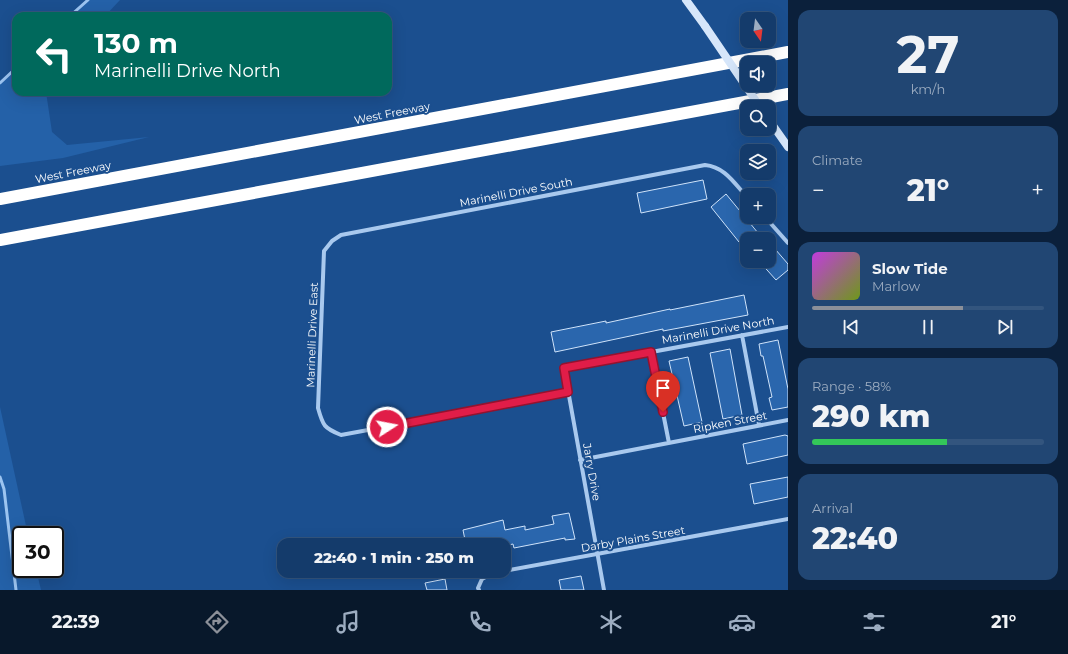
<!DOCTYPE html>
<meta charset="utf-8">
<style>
body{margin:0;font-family:Montserrat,sans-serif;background:#214673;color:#f1f3f6;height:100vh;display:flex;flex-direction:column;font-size:15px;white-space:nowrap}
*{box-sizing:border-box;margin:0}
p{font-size:13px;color:#9dadc1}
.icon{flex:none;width:22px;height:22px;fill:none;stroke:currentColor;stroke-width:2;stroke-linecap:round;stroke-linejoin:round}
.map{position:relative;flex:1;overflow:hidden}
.panel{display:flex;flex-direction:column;gap:10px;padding:10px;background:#0b203b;width:280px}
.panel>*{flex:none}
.banner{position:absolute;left:12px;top:12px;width:380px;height:84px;border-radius:12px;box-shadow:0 4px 16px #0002,0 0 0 1px #33557e;background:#00695c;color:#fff;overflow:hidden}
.needle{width:26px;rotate:166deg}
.buttons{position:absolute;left:740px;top:12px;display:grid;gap:8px}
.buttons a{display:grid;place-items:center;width:36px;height:36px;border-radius:8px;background:#143b6b;box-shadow:0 4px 16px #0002,0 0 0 1px #33557e;font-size:20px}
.speed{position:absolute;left:12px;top:526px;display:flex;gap:8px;font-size:20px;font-weight:700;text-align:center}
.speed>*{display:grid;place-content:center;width:52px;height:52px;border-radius:50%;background:#143b6b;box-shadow:0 4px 16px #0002,0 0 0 1px #33557e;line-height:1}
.speed .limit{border:2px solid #111;border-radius:6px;background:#fff;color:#111}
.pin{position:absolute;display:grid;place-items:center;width:34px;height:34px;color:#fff;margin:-41px -17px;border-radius:50% 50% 50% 0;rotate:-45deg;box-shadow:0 0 4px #0007}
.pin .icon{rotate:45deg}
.me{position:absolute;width:44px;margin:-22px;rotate:79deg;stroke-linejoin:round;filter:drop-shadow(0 0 3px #0008)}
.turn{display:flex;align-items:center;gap:14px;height:84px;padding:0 16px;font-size:18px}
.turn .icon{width:52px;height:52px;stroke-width:2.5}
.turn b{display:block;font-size:28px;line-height:34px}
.big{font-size:30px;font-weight:800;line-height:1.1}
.panel .card{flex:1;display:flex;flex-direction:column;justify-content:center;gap:6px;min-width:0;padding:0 14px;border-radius:12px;background:#214673}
.panel .dial{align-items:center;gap:0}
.dial b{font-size:52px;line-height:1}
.song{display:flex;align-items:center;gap:12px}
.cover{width:48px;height:48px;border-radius:6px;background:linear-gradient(135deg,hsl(290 70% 55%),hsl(80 70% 35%))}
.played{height:4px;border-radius:2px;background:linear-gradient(90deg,#8c9099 65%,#33557e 65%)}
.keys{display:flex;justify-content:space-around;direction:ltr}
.heat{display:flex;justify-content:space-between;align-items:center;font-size:22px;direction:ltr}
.charge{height:6px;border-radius:3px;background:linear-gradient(90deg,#34c759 58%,#33557e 0)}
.trip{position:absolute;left:277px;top:538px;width:234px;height:40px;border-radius:12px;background:#143b6b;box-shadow:0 4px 16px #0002,0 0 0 1px #33557e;font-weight:800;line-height:40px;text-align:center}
.menu{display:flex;height:64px;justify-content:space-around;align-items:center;background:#08182b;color:#9dadc1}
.menu .icon{width:28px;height:28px}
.menu .active{color:#8c9099}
.menu b{font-size:18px;color:#f1f3f6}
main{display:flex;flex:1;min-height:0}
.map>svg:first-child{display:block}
.green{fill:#2461a8}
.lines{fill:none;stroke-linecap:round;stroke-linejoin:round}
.stream{stroke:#9cc4f0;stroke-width:3}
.building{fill:#2a66ad;stroke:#cfe3fa}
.street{stroke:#a9c9ee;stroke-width:4}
.secondary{stroke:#d6e6fa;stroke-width:8}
.highway{stroke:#fff;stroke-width:12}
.secondary-bridge{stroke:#d6e6fa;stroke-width:8}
.route-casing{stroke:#92132f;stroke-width:10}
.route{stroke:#e11d48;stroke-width:7}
.labels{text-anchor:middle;stroke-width:4;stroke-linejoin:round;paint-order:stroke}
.street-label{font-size:11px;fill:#fff;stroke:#1b4f8f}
</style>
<main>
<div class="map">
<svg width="788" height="590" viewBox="0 0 788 590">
<rect width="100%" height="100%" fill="#1b4f8f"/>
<path class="green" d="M88 0H120L105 16H70Z
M16 68V92H46L52 132 67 145 149 137 63 158 0 166V83Z
M0 407 28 535H21V569H36L41 590H0Z"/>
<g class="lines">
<path class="stream" d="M70 16 88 0
M0 83 16 68
M0 477 4 489 16 590"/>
</g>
<path class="building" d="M703 180 707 199 641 213 637 193Z
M726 194 763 239H747V248L741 241 739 242 711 207Z
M769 242 788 264V270L776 280 759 261H769Z
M744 295 748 315 663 331V329L555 352 551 332 606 321V323L670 309V310Z
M778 340 788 389V407L772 410 769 398 772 397 763 356H761L759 344Z
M730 349 742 415 723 419 710 353Z
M688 357 702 422 684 426 669 361Z
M785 435 788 436V455L747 464 743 444Z
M788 477V497L754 504 750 484Z
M569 513 575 539 565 540V538L514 548 513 544 504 546V545H489V542L477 545H466L463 530 503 520 505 530 525 526V530L554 524 552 516Z
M581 576 584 590H561L559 580Z
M445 579 447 590H427L425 583Z"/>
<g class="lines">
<path class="street" d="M765 217 788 243
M742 335 759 425
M651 352 669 443
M568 393 341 435C324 428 323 426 318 408L324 251 332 241 341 235 705 165C725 167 734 183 747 197
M580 460 788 420
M479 590 478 588 482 579 493 573 788 519
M604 590 564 368 788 327"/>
<path class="secondary" d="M686 0 705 26
M769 120 788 147"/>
<path class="highway" d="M0 199 788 52
M0 240 788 94"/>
<path class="secondary-bridge" d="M705 26 760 107"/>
</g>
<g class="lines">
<g class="route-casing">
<path id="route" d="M387 427 568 392 564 368 651 352 663 412"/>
</g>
<use href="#route" class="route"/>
</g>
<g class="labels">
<g class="street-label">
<text transform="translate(392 113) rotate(-11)" y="4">West Freeway</text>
<text transform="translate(73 172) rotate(-11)" y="4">West Freeway</text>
<text transform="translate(516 192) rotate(-11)" y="4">Marinelli Drive South</text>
<text transform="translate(718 330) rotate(-10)" y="4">Marinelli Drive North</text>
<text transform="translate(312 335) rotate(-88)" y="4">Marinelli Drive East</text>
<text transform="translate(730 422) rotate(-11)" y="4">Ripken Street</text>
<text transform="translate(592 472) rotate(80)" y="4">Jarry Drive</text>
<text transform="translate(633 539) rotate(-10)" y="4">Darby Plains Street</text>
</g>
</g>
</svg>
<div class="buttons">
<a><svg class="needle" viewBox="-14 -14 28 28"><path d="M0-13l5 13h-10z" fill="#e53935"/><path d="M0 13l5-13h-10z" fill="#9dadc1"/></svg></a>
<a><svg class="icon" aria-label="sound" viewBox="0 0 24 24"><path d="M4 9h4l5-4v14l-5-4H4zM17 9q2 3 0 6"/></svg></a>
<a><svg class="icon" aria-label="search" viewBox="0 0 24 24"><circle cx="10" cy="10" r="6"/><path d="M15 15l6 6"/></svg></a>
<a><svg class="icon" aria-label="layers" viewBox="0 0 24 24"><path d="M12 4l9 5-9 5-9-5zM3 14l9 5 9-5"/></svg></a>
<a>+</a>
<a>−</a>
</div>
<div class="speed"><div class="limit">30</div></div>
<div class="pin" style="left:663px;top:412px;background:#d93025"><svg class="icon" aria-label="arrive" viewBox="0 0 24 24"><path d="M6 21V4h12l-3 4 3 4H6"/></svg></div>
<svg class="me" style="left:387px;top:427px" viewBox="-20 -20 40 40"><circle r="17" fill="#e11d48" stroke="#fff" stroke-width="3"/><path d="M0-11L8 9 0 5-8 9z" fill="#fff"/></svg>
<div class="trip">22:40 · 1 min · 250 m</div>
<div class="banner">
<div class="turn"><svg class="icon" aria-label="left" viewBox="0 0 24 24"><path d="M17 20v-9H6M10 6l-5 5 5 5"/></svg><div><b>130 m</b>Marinelli Drive North</div></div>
</div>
</div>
<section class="panel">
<div class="card dial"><b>27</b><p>km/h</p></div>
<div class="card"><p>Climate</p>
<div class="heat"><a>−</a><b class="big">21°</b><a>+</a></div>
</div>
<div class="card">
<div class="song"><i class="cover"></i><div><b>Slow Tide</b><p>Marlow</p></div></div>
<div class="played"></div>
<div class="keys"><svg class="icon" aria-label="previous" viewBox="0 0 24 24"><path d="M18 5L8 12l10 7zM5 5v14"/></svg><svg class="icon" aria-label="pause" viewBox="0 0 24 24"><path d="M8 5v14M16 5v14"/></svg><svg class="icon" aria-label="next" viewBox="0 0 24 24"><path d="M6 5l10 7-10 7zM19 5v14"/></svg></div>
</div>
<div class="card"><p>Range · 58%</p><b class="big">290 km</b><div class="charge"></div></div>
<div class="card"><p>Arrival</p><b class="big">22:40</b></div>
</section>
</main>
<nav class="menu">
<b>22:39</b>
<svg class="icon active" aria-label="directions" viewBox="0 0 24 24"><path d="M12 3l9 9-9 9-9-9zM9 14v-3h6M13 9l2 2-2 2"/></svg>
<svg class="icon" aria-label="music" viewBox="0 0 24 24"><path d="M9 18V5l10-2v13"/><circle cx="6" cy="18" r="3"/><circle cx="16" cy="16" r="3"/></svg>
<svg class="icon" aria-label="phone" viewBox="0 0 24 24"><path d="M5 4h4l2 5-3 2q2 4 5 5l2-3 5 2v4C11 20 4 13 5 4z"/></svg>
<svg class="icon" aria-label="climate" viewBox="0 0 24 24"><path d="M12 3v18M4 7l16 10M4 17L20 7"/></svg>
<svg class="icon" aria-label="car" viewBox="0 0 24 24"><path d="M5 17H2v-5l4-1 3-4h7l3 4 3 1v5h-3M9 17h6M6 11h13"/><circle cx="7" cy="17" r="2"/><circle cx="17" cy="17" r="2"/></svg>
<svg class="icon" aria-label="filters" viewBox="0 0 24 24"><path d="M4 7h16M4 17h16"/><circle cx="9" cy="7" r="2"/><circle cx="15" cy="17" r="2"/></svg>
<b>21°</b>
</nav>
